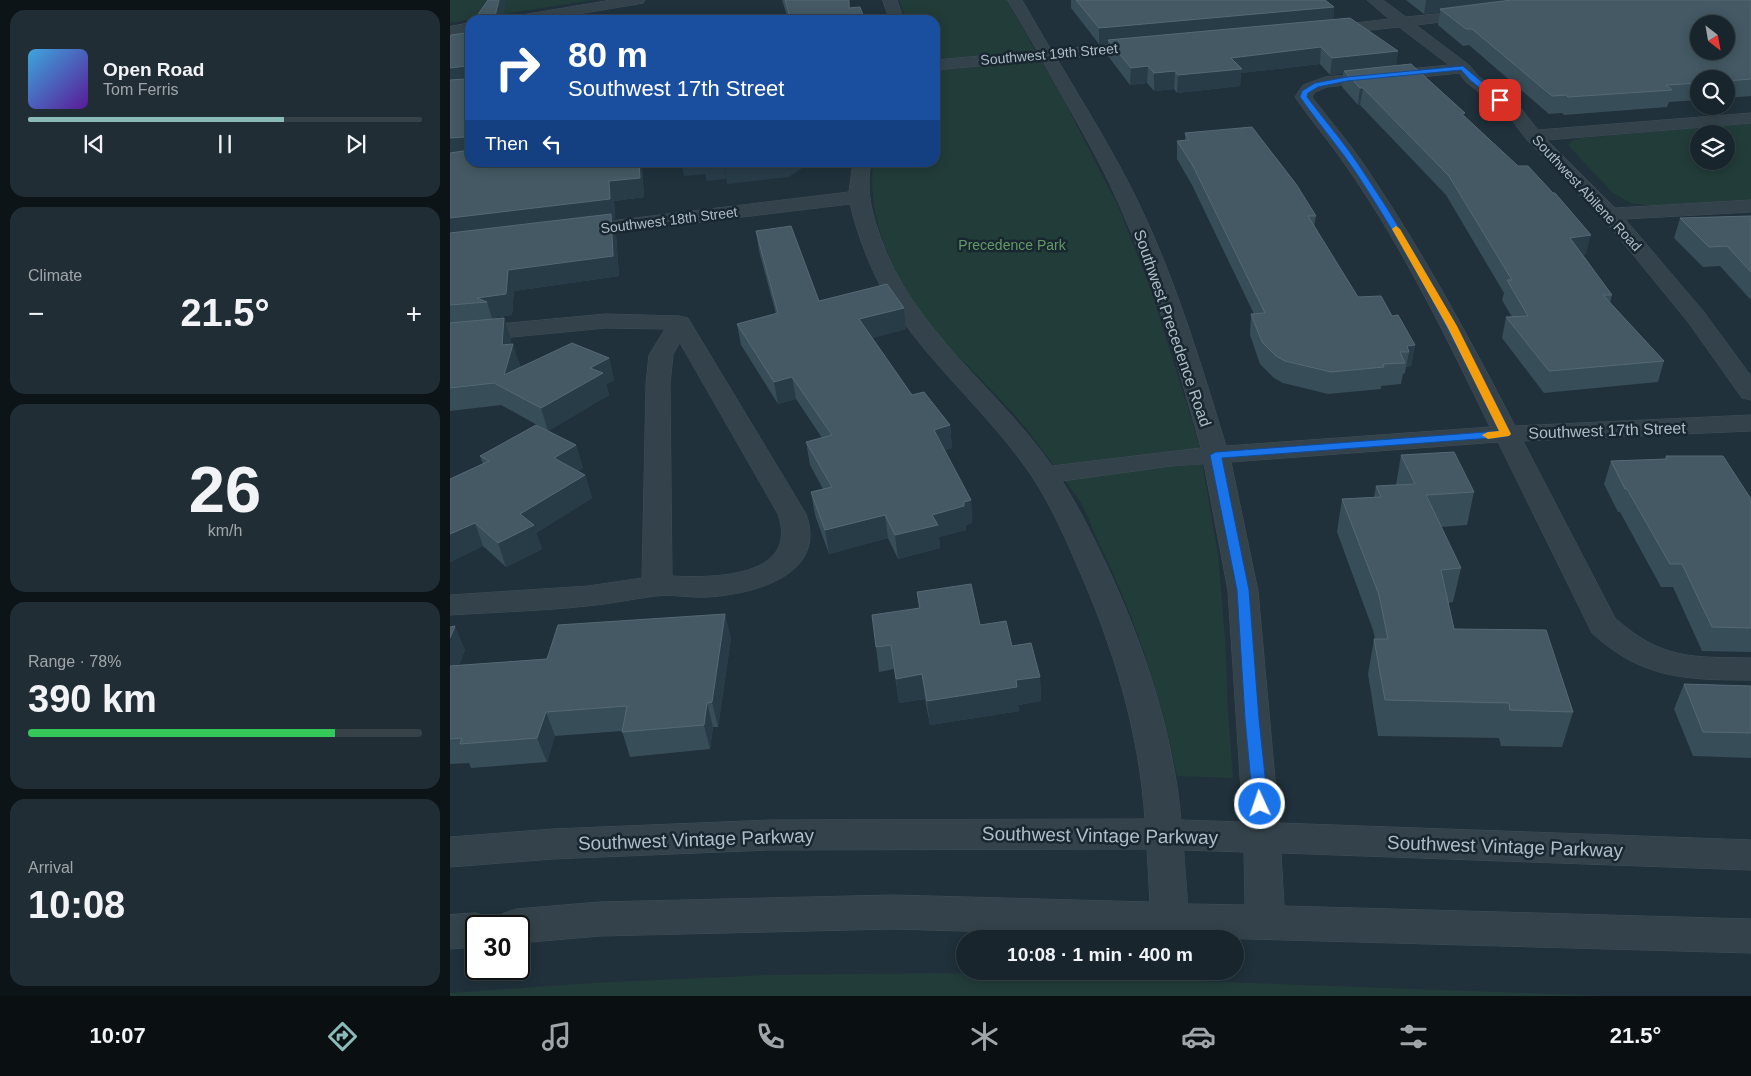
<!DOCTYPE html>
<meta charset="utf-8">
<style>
body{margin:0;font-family:Helvetica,sans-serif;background:#212d34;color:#f1f3f6;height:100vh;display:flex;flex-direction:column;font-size:19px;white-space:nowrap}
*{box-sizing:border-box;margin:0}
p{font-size:16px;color:#9fa5a9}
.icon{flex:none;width:28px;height:28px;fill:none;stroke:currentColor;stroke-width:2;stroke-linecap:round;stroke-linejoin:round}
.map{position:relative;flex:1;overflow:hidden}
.drawer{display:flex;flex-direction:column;gap:10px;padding:10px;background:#0d1418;width:450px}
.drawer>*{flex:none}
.guide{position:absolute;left:15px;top:15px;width:475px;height:152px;border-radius:15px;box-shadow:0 2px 12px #0003,0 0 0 1px #364248;background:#1a4fa0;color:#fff;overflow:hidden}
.needle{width:32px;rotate:149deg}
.fabs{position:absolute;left:1240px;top:15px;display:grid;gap:10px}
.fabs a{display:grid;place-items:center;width:45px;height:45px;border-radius:50%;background:#18252c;box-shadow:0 2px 12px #0003,0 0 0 1px #364248;font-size:25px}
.speed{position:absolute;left:15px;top:915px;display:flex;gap:10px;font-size:25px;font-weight:700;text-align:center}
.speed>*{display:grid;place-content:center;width:65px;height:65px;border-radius:50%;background:#18252c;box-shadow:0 2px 12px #0003,0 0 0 1px #364248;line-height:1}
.speed .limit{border:2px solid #111;border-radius:8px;background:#fff;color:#111}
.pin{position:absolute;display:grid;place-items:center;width:42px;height:42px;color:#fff;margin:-21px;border-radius:10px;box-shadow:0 2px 8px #0006}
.me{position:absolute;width:55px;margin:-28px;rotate:357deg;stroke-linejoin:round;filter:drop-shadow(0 0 4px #0008)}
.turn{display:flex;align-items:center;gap:18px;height:105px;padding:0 20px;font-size:22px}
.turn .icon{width:65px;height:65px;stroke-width:2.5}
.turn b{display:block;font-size:35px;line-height:42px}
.then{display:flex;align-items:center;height:48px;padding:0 20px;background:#0003;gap:10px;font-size:19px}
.big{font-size:38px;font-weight:600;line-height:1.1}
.drawer .tile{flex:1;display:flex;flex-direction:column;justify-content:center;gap:8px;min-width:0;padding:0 18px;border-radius:15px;background:#212d34}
.drawer .dial{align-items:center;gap:0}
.dial b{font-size:65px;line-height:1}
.song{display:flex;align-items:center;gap:15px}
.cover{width:60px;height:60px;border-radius:8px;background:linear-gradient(135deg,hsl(200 70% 55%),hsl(270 70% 35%))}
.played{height:5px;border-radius:2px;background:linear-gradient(90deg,#8bbbb9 65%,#364248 65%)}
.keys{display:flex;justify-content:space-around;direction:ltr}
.heat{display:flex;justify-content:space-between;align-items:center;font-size:28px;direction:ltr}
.charge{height:8px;border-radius:4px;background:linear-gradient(90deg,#34c759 78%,#364248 0)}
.trip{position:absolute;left:506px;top:930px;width:288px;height:50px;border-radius:25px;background:#18252c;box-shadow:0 2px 12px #0003,0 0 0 1px #364248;font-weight:600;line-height:50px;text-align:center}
.menu{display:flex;height:80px;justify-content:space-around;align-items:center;background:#0a0f12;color:#9fa5a9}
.menu .icon{width:35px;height:35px}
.menu .current{color:#8bbbb9}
.menu b{font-size:22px;color:#f1f3f6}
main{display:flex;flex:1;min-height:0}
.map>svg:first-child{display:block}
.green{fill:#223c39;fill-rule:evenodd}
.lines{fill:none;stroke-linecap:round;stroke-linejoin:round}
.minor-casing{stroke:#404e58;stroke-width:1}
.minor{fill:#34434b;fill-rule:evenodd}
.wall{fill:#374d58}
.shaded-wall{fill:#283c48}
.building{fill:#445964;stroke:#546974;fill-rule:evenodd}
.route{fill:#1a73e8;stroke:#114b97}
.slow{fill:#f59e0b}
.labels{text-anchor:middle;stroke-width:5;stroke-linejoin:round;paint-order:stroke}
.far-street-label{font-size:14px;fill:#aebec8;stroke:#192730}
.far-park-label{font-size:14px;fill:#649a65;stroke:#192730}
.street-label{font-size:16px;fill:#aebec8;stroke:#192730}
.near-street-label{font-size:19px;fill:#aebec8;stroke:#192730}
</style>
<main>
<section class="drawer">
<div class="tile">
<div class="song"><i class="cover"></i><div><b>Open Road</b><p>Tom Ferris</p></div></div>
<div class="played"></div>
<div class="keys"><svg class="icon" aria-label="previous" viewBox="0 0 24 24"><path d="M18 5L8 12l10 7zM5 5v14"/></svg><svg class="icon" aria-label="pause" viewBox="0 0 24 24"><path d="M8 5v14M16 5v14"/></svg><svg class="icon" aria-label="next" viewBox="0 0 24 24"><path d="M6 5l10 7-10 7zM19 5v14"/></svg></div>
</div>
<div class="tile"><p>Climate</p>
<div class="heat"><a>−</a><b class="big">21.5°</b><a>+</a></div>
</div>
<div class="tile dial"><b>26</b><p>km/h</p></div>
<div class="tile"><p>Range · 78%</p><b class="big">390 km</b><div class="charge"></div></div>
<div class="tile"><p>Arrival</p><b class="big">10:08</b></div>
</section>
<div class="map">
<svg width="1301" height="996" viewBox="0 0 1301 996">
<rect width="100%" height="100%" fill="#20313b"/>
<path class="green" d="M0 0H141L0 23Z
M449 0H557L617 106 668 206 700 287 742 421 749 444 768 554 775 638 778 712 783 778 727 776C711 694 685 618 649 543 643 531 639 517 632 505 626 495 618 484 610 474 594 452 578 429 559 409 537 384 513 362 491 338 450 291 416 226 423 163L485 162V20H456Z
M1301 123V201L1201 206 1181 203 1163 193 1118 145 1123 140 1132 138ZM1249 134H1276V161H1249Z
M490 973 663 978 1156 996H0V993L142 983 318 975Z"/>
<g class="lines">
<g class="minor-casing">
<path id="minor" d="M162 0H195L193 3 188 4 93 20H59L61 17 66 16Z
M433 0H447L454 20H440Z
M558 0H572L601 50 695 41 700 43 703 46 700 49 695 51 607 59C635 106 665 154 689 204 726 281 751 364 776 446L1040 427C998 341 956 253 901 173 884 147 863 123 845 97L853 85 875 77 999 65 949 27 875 35 870 33 867 30 870 27 939 19 917 0H933L956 17 1026 10 1031 11 1033 14 1031 17 1026 18 966 25 1019 65 1028 76 1070 107 1088 130 1301 113V123L1097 140 1165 208 1301 200V212L1175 219 1254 312 1301 376V400L1292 398 1238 322 1153 218 1077 140 1058 115 1016 82 1009 73 877 87 865 92 862 97C881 122 902 146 919 172 974 254 1020 339 1065 426L1301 415V431L1073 441 1165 618C1212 660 1242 657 1301 658V680C1236 680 1192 679 1142 633L1048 442 781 462 808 591 829 823 1301 840V870L831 853 834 906 1301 919V953L442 929 150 936 69 943V926H47L52 914 66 909 150 902 442 895 700 902 697 849 320 850 103 859 0 867V837L103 829 320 820 695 819C689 730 663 646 627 565 612 530 596 495 574 465 529 403 467 353 430 285 417 260 407 232 400 204L127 237 120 235 117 231 120 227 127 225 399 192 403 162H421C416 192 421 209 430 236 462 330 547 387 602 466L751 448C728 366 704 282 669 204 647 154 618 107 592 60L485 70V60L587 51ZM754 464 778 591 793 822 731 820C723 732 695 649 658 568 644 539 630 509 612 481L721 466ZM734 850 794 852 795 905 738 904Z
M20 23V33L0 37V27Z
M156 314 230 316 238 318 356 514C378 575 304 594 258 597 240 598 222 594 205 596 182 599 160 604 137 606 91 611 46 612 0 615V595L138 586 192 578 196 384 199 355 215 329 156 328 0 343V329ZM230 343 328 514C350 578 263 578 222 576L220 384 223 355Z
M26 913 40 918 44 926H26V947L0 949V915Z"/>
</g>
<use href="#minor" class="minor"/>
</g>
<path class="wall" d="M332 0H399L400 8 337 16Z
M621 0H875L884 7 883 19 948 51 946 65 1014 116 1136 254 1133 255 1162 295 1160 303 1214 361 1208 382 1094 393 1052 338 1056 317H1062L1052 300 1054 293 996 195 910 105H908L892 87 893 73 880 75 870 64 791 73 790 86 727 93 724 89 704 91 697 83 680 85 658 56V43L649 44 621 8Z
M956 0H1301V96L1276 98V79H1249V100L1219 102 1217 107 1114 115 1112 113 1099 114 1019 45 1013 46 988 25 990 12 974 14Z
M20 26V162H191L192 168 194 197 164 201 165 218 162 219 166 234 169 276 64 291 62 315 42 318 61 339 60 344 70 365 69 368 159 358 164 380 156 384 159 395 98 431 51 405 0 411V38L15 33Z
M735 133 866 216 864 227 908 297 942 316 965 345 961 366 956 367 955 373 953 374 951 384 931 386V389L878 394 833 383 824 378 810 364 800 335 801 314H804L742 185 727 159V141L735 140Z
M1301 216V300L1270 266 1253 267 1224 238 1230 218Z
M306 231 369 301 454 308 456 329 422 338 462 395 500 425 502 448 494 450 521 500 522 523 516 525V530L489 537 490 548 448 559 438 538 379 554 365 515 361 492 373 489 360 465 356 442 372 438 346 399 328 404 291 345 287 324 326 314 309 251Z
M126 445 133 468 128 471 135 475 142 498 86 533 92 549 56 567 33 546 0 562V479L33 464 30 456Z
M951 455 1024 492 1017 525 991 527 1011 568 1003 602 998 603 1004 629 1123 712 1112 747 1051 746 1049 738 928 736 918 674 924 639H925L923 630 887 532 892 499 924 497 926 486 946 485Z
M1216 456 1301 499V652L1252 651 1223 587H1211L1170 512H1168L1154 484 1161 461 1215 459Z
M467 592 530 625 562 646 590 677 591 701 568 705 569 711 480 725 475 699 449 703 444 669 429 672 426 647 469 608Z
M0 627 15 650 9 665 97 659 281 638 268 727H263L260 749 180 757 172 731 105 736 97 762 21 768 19 763 0 764Z
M1234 684 1301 686V758L1243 756 1224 709Z"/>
<path class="shaded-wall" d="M49 0H56L52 20H44Z
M976 0H1084L990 9V12L974 14Z
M884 7 883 22 658 40V43L649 44V28Z
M871 47 870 64 791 73 790 86 727 93 728 75 781 58Z
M948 51 946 68 894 71 893 73 880 75 882 58Z
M16 66 20 79 0 86V68Z
M698 66 697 83 680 85 681 68Z
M725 71 724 89 704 91V73Z
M910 88H913L910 105H908Z
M14 137 20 155 0 157V138Z
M189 162H191L192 168 194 197 164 201 165 218 162 219 166 234 169 276 64 291 62 315 42 318 37 302 29 303 0 239V218L159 181Z
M231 162H273L276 179 257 181 255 174 234 176Z
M295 162H351L352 168 339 177 277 184 274 165Z
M1141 235 1136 254 1116 258 1120 238Z
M454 308 456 329 412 341 409 319Z
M54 318 61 339 60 356 63 344 70 365 62 393 54 375 52 345Z
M965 345 961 366 956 367 959 352 957 346Z
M159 358 164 380 156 384 159 395 98 431 91 408 140 368Z
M342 377 346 399 328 404 324 382Z
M500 425 502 448 486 453 484 430Z
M126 445 133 468 111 481 104 458Z
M135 475 142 498 86 533 92 549 56 567 48 543 70 514Z
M521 500 522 523 516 525V530L489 537 490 548 448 559 445 535 482 515Z
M435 515 438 538 379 554 375 530Z
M25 523 33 546 0 562V534Z
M275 614 281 638 268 727 262 702Z
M5 626 15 650 0 689V638Z
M472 674 475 699 449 703 446 679Z
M590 677 591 701 568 705 569 711 480 725 477 701 566 680Z
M257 703 263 727 260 749 254 725Z
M96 712 105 736 97 762 87 738Z"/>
<path class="building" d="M38 0H49L44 20H24Z
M335 0H399V8L410 7 415 20H335L339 13Z
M626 0H875L884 7 649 28Z
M1061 0H1301V79L1276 81V79H1249V83L1216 85 1222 90 1118 97 1116 95 1102 96 1022 29H1016L990 9ZM1249 24H1276V51H1249Z
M900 18 948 51 882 58 871 47 781 58 792 69 728 75 725 71 704 73 698 66 681 68 658 40Z
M20 26V142H16L14 137 0 138V80L16 79V66L0 68V38L1 35 15 33Z
M961 64 1015 113 1012 114 1068 166H1078L1103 193H1105L1141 235 1120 238 1162 295H1153L1214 361 1099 371 1056 317 1078 316 1057 280H1062L999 176 913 88H910L894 71Z
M802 127 846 184 866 216H858L908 297 931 296 942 316 948 315 965 345 957 346 959 352H950L955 363 933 364 934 367 881 372 835 361 826 356 812 342 801 314 815 313 743 166 727 141 739 140 735 133Z
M20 150V162H189L190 178 159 181 160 199 0 218V153Z
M273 162H295L274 165Z
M161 214 163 256 58 270 56 294 27 298 37 302 0 305V233Z
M1301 216V272L1277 246 1259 247 1230 218Z
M341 226 369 301 437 284 454 308 409 319 462 395 474 392 500 425 484 430 521 500 514 502V506L482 515 488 525 445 535 435 515 375 530 361 492 382 487 356 442 382 435 342 377 324 382 287 324 328 313 306 231Z
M54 318 52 345 63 344 54 375 122 343 159 358 140 368 153 373 91 408 44 383 0 388V323Z
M86 425 126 445 104 458 135 475 70 514 84 525 48 543 25 523 0 534V479L39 461 30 456Z
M1004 452 1024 492 976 495 1011 568 991 570 1004 629 1096 630 1123 712 1060 710 1059 703 935 700 924 639H938L929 595 892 499 931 497 926 486 965 484 951 455Z
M1216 456H1273L1301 499V628L1262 627 1232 564H1220L1177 489H1175L1161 461 1217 459Z
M521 584 530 625 556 621 562 646 581 643 590 677 566 680 567 687 477 701 472 674 446 679 441 645 426 647 422 615 470 608 467 592Z
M275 614 262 702 257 703 254 725 172 732 177 706 96 712 87 738 10 744 12 738 0 739V666L97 659 108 625Z
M5 626 0 638V627Z
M1234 684 1301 686V733L1253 732Z"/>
<path class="route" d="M1013 66 1052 99V102H1047L1020 80 1011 70 897 81 868 87 858 93 857 97C876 122 897 146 914 173 970 256 1016 344 1061 434L1055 437 772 458 799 590 809 719 818 804 816 808 810 810 805 808 803 804 795 719 787 590 760 455 766 452 1049 431C1006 343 961 256 907 174 889 147 868 123 850 97L852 91 865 83 897 77Z"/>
<path class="slow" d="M946 226 950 229 1007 326 1061 434 1059 436 1038 439 1032 435 1038 432 1049 431 997 326 942 229Z"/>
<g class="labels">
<g class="far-street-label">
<text transform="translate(599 54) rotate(-5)" y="5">Southwest 19th Street</text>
<text transform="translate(1137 193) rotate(47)" y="5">Southwest Abilene Road</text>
<text transform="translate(219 220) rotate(-7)" y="5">Southwest 18th Street</text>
</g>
<g class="far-park-label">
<text x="562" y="250">Precedence Park</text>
</g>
<g class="street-label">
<text transform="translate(723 328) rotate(71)" y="6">Southwest Precedence Road</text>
<text transform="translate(1157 430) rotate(-2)" y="6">Southwest 17th Street</text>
</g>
<g class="near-street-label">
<text transform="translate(650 835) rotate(1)" y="7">Southwest Vintage Parkway</text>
<text transform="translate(246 839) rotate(-2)" y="7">Southwest Vintage Parkway</text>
<text transform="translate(1055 846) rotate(2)" y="7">Southwest Vintage Parkway</text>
</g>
</g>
</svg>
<div class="fabs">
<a><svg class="needle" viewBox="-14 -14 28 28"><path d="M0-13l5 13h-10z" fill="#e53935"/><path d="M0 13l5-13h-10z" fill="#9fa5a9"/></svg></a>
<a><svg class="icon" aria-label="search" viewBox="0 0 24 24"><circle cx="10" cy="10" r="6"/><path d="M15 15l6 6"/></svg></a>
<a><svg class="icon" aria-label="layers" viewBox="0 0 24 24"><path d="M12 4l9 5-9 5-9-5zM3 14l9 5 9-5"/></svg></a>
</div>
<div class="speed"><div class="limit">30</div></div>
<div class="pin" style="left:1050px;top:100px;background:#d93025"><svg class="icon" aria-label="arrive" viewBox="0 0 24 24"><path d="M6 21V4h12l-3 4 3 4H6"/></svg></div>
<svg class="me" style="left:810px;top:804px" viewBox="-20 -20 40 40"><circle r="17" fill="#1a73e8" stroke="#fff" stroke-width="3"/><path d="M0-11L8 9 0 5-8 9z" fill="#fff"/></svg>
<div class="trip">10:08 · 1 min · 400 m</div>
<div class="guide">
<div class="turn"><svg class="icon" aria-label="right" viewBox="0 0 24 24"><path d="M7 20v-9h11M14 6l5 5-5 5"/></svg><div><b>80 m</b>Southwest 17th Street</div></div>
<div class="then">Then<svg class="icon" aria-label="left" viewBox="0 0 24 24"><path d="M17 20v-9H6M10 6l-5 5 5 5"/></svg></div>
</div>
</div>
</main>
<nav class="menu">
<b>10:07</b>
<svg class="icon current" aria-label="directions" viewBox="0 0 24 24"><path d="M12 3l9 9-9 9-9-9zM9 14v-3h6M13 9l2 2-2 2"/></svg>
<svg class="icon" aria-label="music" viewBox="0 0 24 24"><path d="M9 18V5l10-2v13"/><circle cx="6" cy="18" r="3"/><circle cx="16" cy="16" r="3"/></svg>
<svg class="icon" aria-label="phone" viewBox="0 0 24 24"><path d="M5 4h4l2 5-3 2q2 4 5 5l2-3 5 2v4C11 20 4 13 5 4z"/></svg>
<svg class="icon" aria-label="climate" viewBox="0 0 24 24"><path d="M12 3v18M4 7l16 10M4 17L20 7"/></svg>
<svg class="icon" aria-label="car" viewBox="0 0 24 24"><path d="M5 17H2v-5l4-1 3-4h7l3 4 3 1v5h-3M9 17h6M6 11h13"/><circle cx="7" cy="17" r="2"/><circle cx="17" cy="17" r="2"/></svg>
<svg class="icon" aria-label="filters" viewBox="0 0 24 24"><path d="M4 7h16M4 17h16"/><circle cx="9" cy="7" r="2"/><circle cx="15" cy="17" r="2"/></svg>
<b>21.5°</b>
</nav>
